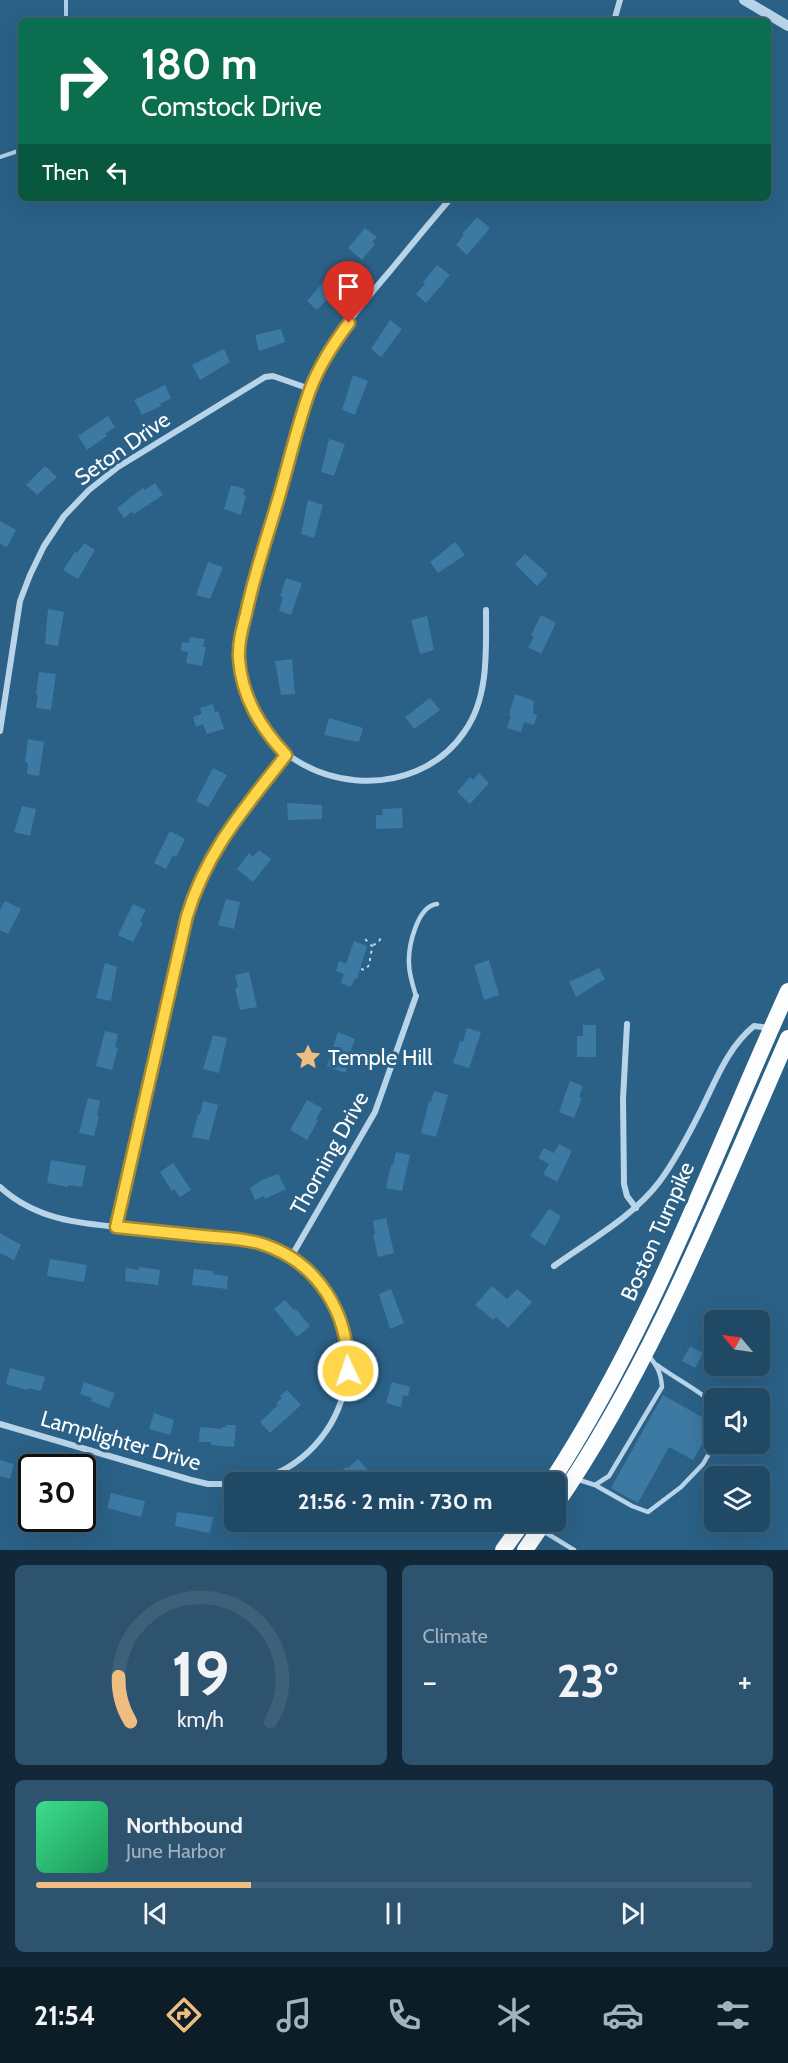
<!DOCTYPE html>
<meta charset="utf-8">
<style>
body{margin:0;font-family:Cabin,sans-serif;background:#2d536e;color:#f1f3f6;height:100vh;display:flex;flex-direction:column;font-size:22px;white-space:nowrap}
*{box-sizing:border-box;margin:0}
p{font-size:20px;color:#a2b2bf}
.icon{flex:none;width:33px;height:33px;fill:none;stroke:currentColor;stroke-width:2;stroke-linecap:round;stroke-linejoin:round}
.map{position:relative;height:1550px;overflow:hidden}
.details{display:flex;flex-direction:column;gap:15px;padding:15px;background:#122838;flex:1}
.details>*{flex:none}
.guide{position:absolute;left:18px;top:18px;width:753px;height:183px;border-radius:9px;box-shadow:0 6px 24px #0002,0 0 0 2px #3d6179;background:#0b6e4f;color:#fff;overflow:hidden}
.needle{width:39px;rotate:299deg}
.controls{position:absolute;left:704px;top:1310px;display:grid;gap:12px}
.controls a{display:grid;place-items:center;width:66px;height:66px;border-radius:9px;background:#204965;box-shadow:0 6px 24px #0002,0 0 0 2px #3d6179;font-size:30px}
.speed{position:absolute;left:18px;top:1454px;display:flex;gap:12px;font-size:30px;font-weight:700;text-align:center}
.speed>*{display:grid;place-content:center;width:78px;height:78px;border-radius:50%;background:#204965;box-shadow:0 6px 24px #0002,0 0 0 2px #3d6179;line-height:1}
.speed .limit{border:3px solid #111;border-radius:9px;background:#fff;color:#111}
.pin{position:absolute;display:grid;place-items:center;width:51px;height:51px;color:#fff;margin:-62px -26px;border-radius:50% 50% 50% 0;rotate:-45deg;box-shadow:0 0 6px #0007}
.pin .icon{rotate:45deg}
.me{position:absolute;width:66px;margin:-33px;rotate:357deg;stroke-linejoin:round;filter:drop-shadow(0 0 4px #0008)}
.turn{display:flex;align-items:center;gap:21px;height:126px;padding:0 24px;font-size:27px}
.turn .icon{width:78px;height:78px;stroke-width:2.5}
.turn b{display:block;font-size:42px;line-height:51px}
.then{display:flex;align-items:center;height:57px;padding:0 24px;background:#0003;gap:12px;font-size:22px}
.big{font-size:45px;font-weight:700;line-height:1.1}
.details .card{flex:1;display:flex;flex-direction:column;justify-content:center;gap:9px;min-width:0;padding:0 21px;border-radius:9px;background:#2d536e}
.details .dial{align-items:center;gap:0}
.dial svg{height:156px;overflow:visible;fill:none;stroke:#3d6179;stroke-width:7;stroke-linecap:round;text-anchor:middle}
.dial text{fill:#f1f3f6;stroke:none}
.song{display:flex;align-items:center;gap:18px}
.cover{width:72px;height:72px;border-radius:9px;background:linear-gradient(135deg,hsl(150 70% 55%),hsl(150 70% 35%))}
.played{height:6px;border-radius:3px;background:linear-gradient(90deg,#eebd7f 30%,#3d6179 30%)}
.keys{display:flex;justify-content:space-around;direction:ltr}
.heat{display:flex;justify-content:space-between;align-items:center;font-size:33px;direction:ltr}
.details .tiles{flex:1;display:grid;gap:15px;grid-template-columns:1fr 1fr}
.card:last-child{grid-column:span 2}
.trip{position:absolute;left:224px;top:1472px;width:342px;height:60px;border-radius:9px;background:#204965;box-shadow:0 6px 24px #0002,0 0 0 2px #3d6179;font-weight:700;line-height:60px;text-align:center}
.dock{display:flex;height:96px;justify-content:space-around;align-items:center;background:#0d1d28;color:#a2b2bf}
.dock .icon{width:42px;height:42px}
.dock .selected{color:#eebd7f}
.dock b{font-size:27px;color:#f1f3f6}
.map>svg:first-child{display:block}
.lines{fill:none;stroke-linecap:round;stroke-linejoin:round}
.stream{stroke:#acd1e8;stroke-width:4}
.building{fill:#3c79a3}
.path{stroke:#b7d4e8;stroke-width:2;stroke-dasharray:3 4.5;stroke-linecap:butt}
.service{stroke:#b7d4e8;stroke-width:4.5}
.minor{stroke:#b7d4e8;stroke-width:6}
.tertiary{stroke:#b7d4e8;stroke-width:10}
.trunk{stroke:#fcfdfe;stroke-width:16}
.route-casing{stroke:#a68a30;stroke-width:15}
.route{stroke:#ffd54a;stroke-width:10}
.labels{text-anchor:middle;stroke-width:6;stroke-linejoin:round;paint-order:stroke}
.street-label{font-size:22px;fill:#fff;stroke:#2b6187}
.poi-label{font-size:22px;fill:#fff;stroke:#2b6187;text-anchor:start}
</style>
<div class="map">
<svg width="788" height="1550" viewBox="0 0 788 1550">
<rect width="100%" height="100%" fill="#2b6187"/>
<g class="lines">
<path class="stream" d="M66 21V0
M0 157 21 150"/>
</g>
<path class="building" d="M477 217 490 228 467 255 456 245 464 235 462 234Z
M365 228 377 237 372 242 375 244 362 260 348 248Z
M437 265 450 275 426 303 416 294 425 284 423 282Z
M330 274 342 284 317 310 307 301Z
M390 320 402 329 381 357 371 349Z
M281 329 285 342 259 351 255 335Z
M224 349 230 362 200 380 192 365Z
M353 375 368 381 355 415 342 410Z
M165 385 171 398 160 404 161 406 142 415 134 400Z
M108 416 115 427 105 434 107 436 87 450 78 436Z
M329 439 345 444 334 476 321 472Z
M45 466 57 477 37 495 26 485Z
M155 483 163 495 134 514 132 512 124 518 117 508 143 488 145 490Z
M231 485 245 489 243 495 246 496 241 515 224 509Z
M308 500 323 505 314 538 301 534Z
M0 521 16 530 7 547 0 544Z
M455 542 465 555 438 573 430 562Z
M84 543 95 550 78 579 63 570 75 552 77 553Z
M525 554 548 574 537 586 515 564Z
M208 562 223 567 210 599 196 595Z
M286 578 302 583 291 615 279 611 283 597 280 596Z
M48 609 64 612 58 646 45 644Z
M541 615 556 623 541 654 528 647 534 637 531 635Z
M427 616 434 650 420 654 411 620Z
M190 637 205 639 203 647H206L202 666 186 663 188 652 181 651 182 642 189 643Z
M292 659 295 694 281 695 275 661Z
M39 672 56 674 51 710 36 708 38 695 36 694Z
M515 694 534 701 533 713 537 715 534 725 524 722 521 732 507 728 511 716 509 715Z
M430 698 440 710 414 729 405 717Z
M213 704 215 712 218 711 224 729 207 734 203 724 196 727 193 717 202 714 200 708Z
M329 718 363 728 359 742 324 735Z
M28 739 44 742 39 776 27 774 28 763 25 762Z
M213 768 227 775 208 807 196 801Z
M479 773 489 783 470 804 457 792 470 777 473 780Z
M287 803 322 805V819L288 820Z
M22 806 36 809 30 836 14 832Z
M402 808 403 828 376 829V815H383L382 809Z
M170 831 185 839 176 857 173 855 166 869 154 863Z
M259 850 271 859 253 882 237 869 249 853 253 857Z
M226 899 240 902 234 929 218 925Z
M5 901 21 909 8 934 0 930V910Z
M133 904 146 910 140 921 143 923 133 942 118 935Z
M354 941 367 946 357 979 355 978 351 987 341 983 344 974 336 971 339 961 346 964Z
M489 960 499 995 484 1000 474 965Z
M105 963 117 967 111 1001 96 998Z
M599 968 605 979 576 997 569 982Z
M249 972 257 1007 240 1010 235 988 238 987 235 975Z
M583 1025H596V1057H577V1036H583Z
M467 1028 481 1032 469 1068 453 1063 460 1041 463 1042Z
M105 1031 118 1034 115 1047 118 1048 112 1070 96 1066Z
M338 1032 355 1039 351 1050 354 1051 345 1073 327 1066Z
M213 1035 227 1038 219 1073 203 1069Z
M570 1081 583 1086 579 1097 582 1098 574 1118 559 1112Z
M434 1091 448 1095 436 1137 421 1133 429 1101 431 1102Z
M88 1098 100 1101 97 1115 99 1116 94 1136 79 1133Z
M307 1100 322 1108 316 1119 318 1121 307 1140 290 1130Z
M203 1101 218 1105 209 1140 192 1137 198 1114 200 1115Z
M559 1144 572 1151 557 1182 543 1174 549 1164 538 1158 544 1148 554 1153Z
M396 1152 410 1155 402 1191 386 1188 391 1165H393Z
M51 1160 86 1166 82 1187 68 1185V1187L47 1183Z
M173 1163 191 1190 180 1197 174 1189 172 1191 160 1172Z
M278 1174 286 1189 265 1199 264 1196 255 1200 250 1188 262 1180Z
M549 1209 561 1216 545 1246 530 1236Z
M386 1218 394 1253 378 1257 373 1235 375 1234 373 1221Z
M0 1233 21 1245 14 1260 0 1253Z
M50 1259 87 1265 84 1282 47 1276Z
M139 1267 160 1270 158 1285 125 1281 126 1268 139 1270Z
M194 1269 213 1271V1274L228 1276 227 1289 192 1285Z
M492 1286 507 1299 517 1289 532 1302 508 1328 496 1317 493 1320 475 1305Z
M391 1289 404 1323 390 1329 379 1294Z
M285 1300 294 1310 296 1309 310 1326 297 1337 274 1309Z
M690 1346 703 1353 695 1368 682 1361Z
M10 1368 45 1377 41 1391 28 1388 27 1390 6 1384Z
M84 1382 115 1393 109 1408 91 1401 92 1398 80 1394Z
M392 1382 410 1387 408 1396 403 1395 401 1407 386 1403Z
M287 1390 301 1405 270 1433 260 1422 278 1405 276 1403 282 1398 280 1396Z
M663 1395 714 1424 693 1460 669 1447 638 1503 611 1488Z
M154 1413 174 1420 170 1435 149 1429Z
M226 1425H236L234 1447 211 1445V1442H199L200 1427 222 1429V1427H226Z
M358 1459 372 1475 363 1482H329L347 1466 348 1468Z
M0 1460 14 1464 10 1479 0 1476Z
M111 1493 145 1501 141 1517 107 1508Z
M177 1512 213 1517 210 1533 175 1526Z
M264 1521H294V1523L268 1531Z"/>
<g class="lines">
<path class="path" d="M373 945 378 943 382 936
M361 969 365 970 370 964V956L373 947 363 937"/>
<path class="service" d="M416 996C413 986 409 974 409 964 408 947 417 906 437 904
M657 1365C676 1379 697 1389 714 1404
M576 1479 595 1485 609 1476 662 1387C661 1373 657 1365 647 1354
M595 1485 632 1506 648 1512 681 1487 703 1464 715 1443
M543 1531 574 1550"/>
<path class="minor" d="M614 21 620 0
M451 198C430 222 410 247 390 271 367 298 344 325 326 356 301 400 292 452 278 501 267 537 255 574 246 611 243 627 238 643 239 659 240 677 246 698 254 714 293 793 415 806 465 731 489 697 486 650 486 610
M0 731 20 601 30 575 44 546 64 516 89 490 118 467 265 377 273 376 310 389
M627 1024 623 1099 624 1184 627 1196 636 1208
M0 1187C39 1223 88 1224 138 1229 173 1233 208 1236 244 1240 260 1243 276 1248 291 1257 385 1316 357 1459 250 1482
M116 1227 187 917C207 851 245 808 286 755
M291 1257 375 1112 416 996
M554 1266C590 1240 633 1217 660 1181 676 1159 689 1134 701 1110 716 1080 728 1047 754 1026L770 1028
M0 1424 191 1480 208 1484H234"/>
<path class="tertiary" d="M744 0 788 26"/>
<path class="trunk" d="M551 1482C651 1329 713 1156 788 991
M555 1506C654 1362 718 1197 788 1038
M503 1550 524 1521
M525 1550 545 1521"/>
</g>
<g class="lines">
<g class="route-casing">
<path id="route" d="M348 1371C349 1313 318 1262 262 1244 243 1238 222 1238 203 1236 174 1233 145 1230 116 1227L187 916C207 850 245 808 286 755 261 728 242 698 239 659 238 644 242 629 246 614 254 575 267 538 278 500 289 463 297 426 310 390 319 366 333 344 349 323"/>
</g>
<use href="#route" class="route"/>
</g>
<defs>
<g id="sight-bare" transform="scale(2.07)"><path d="M0-6L1.8-2.2L6-1.7L2.9 1.2L3.7 5.4L0 3.3L-3.7 5.4L-2.9 1.2L-6-1.7L-1.8-2.2Z" fill="#eebd7f" stroke="#2b6187" stroke-width="2.5" paint-order="stroke"/></g>
</defs>
<g fill-rule="evenodd">
<use href="#sight-bare" x="308" y="1057"/>
</g>
<g class="labels">
<g class="street-label">
<text transform="translate(122 448) rotate(-35)" y="8">Seton Drive</text>
<text transform="translate(329 1153) rotate(-61)" y="8">Thorning Drive</text>
<text transform="translate(657 1231) rotate(-66)" y="8">Boston Turnpike</text>
<text transform="translate(121 1440) rotate(16)" y="8">Lamplighter Drive</text>
</g>
<g class="poi-label">
<text x="328" y="1065">Temple Hill</text>
</g>
</g>
</svg>
<div class="controls">
<a><svg class="needle" viewBox="-14 -14 28 28"><path d="M0-13l5 13h-10z" fill="#e53935"/><path d="M0 13l5-13h-10z" fill="#a2b2bf"/></svg></a>
<a><svg class="icon" aria-label="sound" viewBox="0 0 24 24"><path d="M4 9h4l5-4v14l-5-4H4zM17 9q2 3 0 6"/></svg></a>
<a><svg class="icon" aria-label="layers" viewBox="0 0 24 24"><path d="M12 4l9 5-9 5-9-5zM3 14l9 5 9-5"/></svg></a>
</div>
<div class="speed"><div class="limit">30</div></div>
<div class="pin" style="left:349px;top:323px;background:#d93025"><svg class="icon" aria-label="arrive" viewBox="0 0 24 24"><path d="M6 21V4h12l-3 4 3 4H6"/></svg></div>
<svg class="me" style="left:348px;top:1371px" viewBox="-20 -20 40 40"><circle r="17" fill="#ffd54a" stroke="#fff" stroke-width="3"/><path d="M0-11L8 9 0 5-8 9z" fill="#fff"/></svg>
<div class="trip">21:56 · 2 min · 730 m</div>
<div class="guide">
<div class="turn"><svg class="icon" aria-label="right" viewBox="0 0 24 24"><path d="M7 20v-9h11M14 6l5 5-5 5"/></svg><div><b>180 m</b>Comstock Drive</div></div>
<div class="then">Then<svg class="icon" aria-label="left" viewBox="0 0 24 24"><path d="M17 20v-9H6M10 6l-5 5 5 5"/></svg></div>
</div>
</div>
<section class="details">
<div class="tiles">
<div class="card dial"><svg viewBox="0 0 100 80">
<path d="M14 69A42 42 0 1 1 86 69"/>
<path d="M14 69A42 42 0 0 1 8 46" stroke="#eebd7f"/>
<text x="50" y="56" font-size="32" font-weight="700">19</text>
<text x="50" y="72" font-size="11">km/h</text>
</svg></div>
<div class="card"><p>Climate</p>
<div class="heat"><a>−</a><b class="big">23°</b><a>+</a></div>
</div>
<div class="card">
<div class="song"><i class="cover"></i><div><b>Northbound</b><p>June Harbor</p></div></div>
<div class="played"></div>
<div class="keys"><svg class="icon" aria-label="previous" viewBox="0 0 24 24"><path d="M18 5L8 12l10 7zM5 5v14"/></svg><svg class="icon" aria-label="pause" viewBox="0 0 24 24"><path d="M8 5v14M16 5v14"/></svg><svg class="icon" aria-label="next" viewBox="0 0 24 24"><path d="M6 5l10 7-10 7zM19 5v14"/></svg></div>
</div>
</div>
</section>
<nav class="dock">
<b>21:54</b>
<svg class="icon selected" aria-label="directions" viewBox="0 0 24 24"><path d="M12 3l9 9-9 9-9-9zM9 14v-3h6M13 9l2 2-2 2"/></svg>
<svg class="icon" aria-label="music" viewBox="0 0 24 24"><path d="M9 18V5l10-2v13"/><circle cx="6" cy="18" r="3"/><circle cx="16" cy="16" r="3"/></svg>
<svg class="icon" aria-label="phone" viewBox="0 0 24 24"><path d="M5 4h4l2 5-3 2q2 4 5 5l2-3 5 2v4C11 20 4 13 5 4z"/></svg>
<svg class="icon" aria-label="climate" viewBox="0 0 24 24"><path d="M12 3v18M4 7l16 10M4 17L20 7"/></svg>
<svg class="icon" aria-label="car" viewBox="0 0 24 24"><path d="M5 17H2v-5l4-1 3-4h7l3 4 3 1v5h-3M9 17h6M6 11h13"/><circle cx="7" cy="17" r="2"/><circle cx="17" cy="17" r="2"/></svg>
<svg class="icon" aria-label="filters" viewBox="0 0 24 24"><path d="M4 7h16M4 17h16"/><circle cx="9" cy="7" r="2"/><circle cx="15" cy="17" r="2"/></svg>
</nav>
